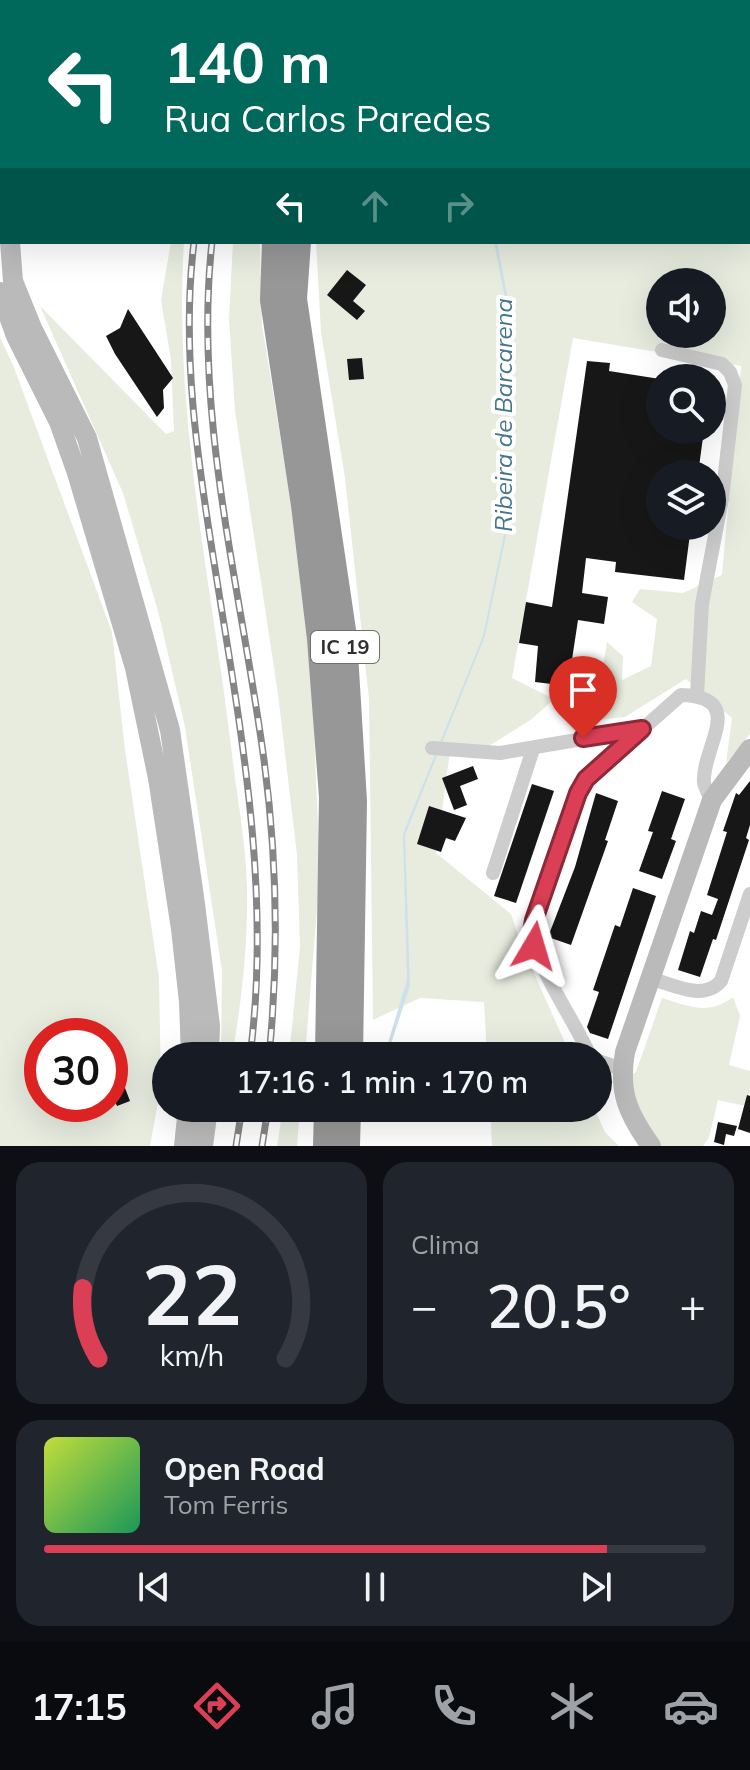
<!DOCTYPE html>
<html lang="pt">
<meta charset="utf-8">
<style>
body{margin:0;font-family:Mulish,sans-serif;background:#20242c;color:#f1f3f6;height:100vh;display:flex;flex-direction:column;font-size:30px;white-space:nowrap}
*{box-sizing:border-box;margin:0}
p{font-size:26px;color:#9ea1a6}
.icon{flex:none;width:44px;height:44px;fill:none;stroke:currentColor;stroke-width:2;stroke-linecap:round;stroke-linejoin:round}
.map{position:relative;height:1146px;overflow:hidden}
.sheet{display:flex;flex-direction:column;gap:16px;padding:16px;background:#0d0f14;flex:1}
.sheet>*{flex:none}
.hud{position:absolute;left:0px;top:0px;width:750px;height:244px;box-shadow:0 8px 32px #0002;background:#00695c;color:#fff;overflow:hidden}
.controls{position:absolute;left:646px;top:268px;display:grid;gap:16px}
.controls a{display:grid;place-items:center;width:80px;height:80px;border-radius:50%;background:#171b24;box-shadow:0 8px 32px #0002;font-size:40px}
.speed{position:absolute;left:24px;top:1018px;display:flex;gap:16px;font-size:40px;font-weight:700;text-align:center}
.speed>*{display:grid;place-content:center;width:104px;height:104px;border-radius:50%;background:#171b24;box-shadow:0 8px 32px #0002;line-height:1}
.speed .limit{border:12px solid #d22;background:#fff;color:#111}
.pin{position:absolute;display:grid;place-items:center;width:68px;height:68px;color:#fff;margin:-82px -34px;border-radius:50% 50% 50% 0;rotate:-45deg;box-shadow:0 0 8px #0007}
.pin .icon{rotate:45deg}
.me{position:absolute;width:88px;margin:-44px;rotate:7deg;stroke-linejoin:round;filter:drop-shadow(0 0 6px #0008)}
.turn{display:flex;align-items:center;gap:28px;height:168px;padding:0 32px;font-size:36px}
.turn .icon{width:104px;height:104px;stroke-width:2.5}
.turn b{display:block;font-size:56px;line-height:68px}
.lanes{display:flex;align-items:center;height:76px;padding:0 32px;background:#0003;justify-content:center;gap:40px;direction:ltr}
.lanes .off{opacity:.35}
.big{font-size:60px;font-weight:600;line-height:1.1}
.sheet .tile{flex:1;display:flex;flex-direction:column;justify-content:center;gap:12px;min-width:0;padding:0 28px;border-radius:24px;background:#20242c}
.sheet .dial{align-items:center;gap:0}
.dial svg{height:208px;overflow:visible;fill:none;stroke:#363941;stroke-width:7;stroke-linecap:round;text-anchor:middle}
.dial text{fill:#f1f3f6;stroke:none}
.song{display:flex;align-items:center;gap:24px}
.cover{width:96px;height:96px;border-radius:12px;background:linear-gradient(135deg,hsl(70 70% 55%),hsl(150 70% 35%))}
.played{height:8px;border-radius:4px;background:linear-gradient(90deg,#da3f55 85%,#363941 85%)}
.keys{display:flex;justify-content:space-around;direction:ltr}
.heat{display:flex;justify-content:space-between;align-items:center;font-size:44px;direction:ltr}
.sheet .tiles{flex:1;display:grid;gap:16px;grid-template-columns:1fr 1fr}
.tile:last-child{grid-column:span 2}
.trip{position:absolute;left:152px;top:1042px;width:460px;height:80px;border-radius:40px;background:#171b24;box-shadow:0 8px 32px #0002;font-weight:600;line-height:80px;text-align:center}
.menu{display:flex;height:128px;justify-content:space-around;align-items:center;background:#090b0e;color:#9ea1a6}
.menu .icon{width:56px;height:56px}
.menu .active{color:#da3f55}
.menu b{font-size:36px;color:#f1f3f6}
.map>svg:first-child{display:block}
.green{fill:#e7ecdf;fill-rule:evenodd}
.water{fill:#cce1ea}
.building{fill:#171717}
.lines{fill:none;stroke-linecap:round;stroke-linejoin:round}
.street{stroke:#cdcdcd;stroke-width:14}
.secondary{stroke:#bababa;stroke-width:20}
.highway{stroke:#979797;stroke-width:26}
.rail-casing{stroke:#858585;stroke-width:7}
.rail{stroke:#fff;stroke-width:4;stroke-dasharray:12;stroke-linecap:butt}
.route-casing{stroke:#8e2937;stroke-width:20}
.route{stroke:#da3f55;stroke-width:14}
.labels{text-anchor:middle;stroke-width:8;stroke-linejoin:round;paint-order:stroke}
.shield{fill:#fff;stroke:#6e6e6e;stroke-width:2}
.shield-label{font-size:20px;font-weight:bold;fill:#303030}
.water-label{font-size:24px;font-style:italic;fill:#43758d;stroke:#fff}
</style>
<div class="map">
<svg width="750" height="1146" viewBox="0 0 750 1146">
<rect width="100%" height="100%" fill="#fff"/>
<path class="green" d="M604 0H750V734L726 763 732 718 686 679 625 717 589 721 578 707 601 678 607 642 623 656 622 680 651 666 657 619 632 602 640 589 683 593 722 575 741 366 573 338 512 678 554 699 532 719 476 754 450 752 436 853 511 914 521 944 571 1056H487L484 1002 420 998 373 1020 369 699 345 478 321 332 316 242H748V2H602ZM660 282H712V334H660Z
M171 242H184C173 414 212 585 232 754 237 798 246 843 247 887 248 944 242 1000 232 1056H221L222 971 185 727 158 611 123 493 40 306 166 434 174 431 171 360 161 300Z
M233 242H260L262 325 309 613 320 873 305 1056H289L300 947 297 855 278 694 235 411 229 319Z
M0 337 13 365 112 632 125 750 159 978 161 1086 150 1146H0ZM42 1036H110V1104H42Z
M733 997 740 1016 729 1065 750 1071V1107L718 1100 709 1138 703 1146H653L636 1118 629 1074 635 1073 637 1069 662 998C689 1006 708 1016 733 997Z
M283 1108H300L297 1146H277Z
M490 1108H594L605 1132 619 1146H492Z"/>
<path class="water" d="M494 242H497L507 295V531L485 636 405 835 410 986 387 1056H384L407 980 403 834 483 636 505 530V298Z"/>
<path class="building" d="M347 270 366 285 353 301 365 311 357 320 327 295Z
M128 309 173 378 163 390 164 408 157 417 115 354 106 336 120 328Z
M362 358 364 379 349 380 347 359Z
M587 361 610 363 609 371 660 379V430H704L698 474H660V526H691L684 580 615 572 616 562 586 558 582 593 608 597 604 624 578 620 568 686 535 682 538 646 519 643 526 602 552 607Z
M473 766 478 779 460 786 467 805 454 810 442 778Z
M750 781V825L746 838 749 840 716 940 713 939 700 977 678 970 690 931 694 933 701 911 712 915 718 899 707 895 727 832 723 831 736 793 739 795Z
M532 784 554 791 516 903 494 896Z
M662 791 685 799 671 839 676 841 662 879 639 871 653 832 648 831Z
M596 793 618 801 605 840 608 841 571 945 548 937 575 867Z
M429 806 466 818 455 841 446 838 441 852 417 844Z
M633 888 656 896 608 1039 590 1033 587 1027 599 992 593 990 615 925 620 927Z
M125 1088 130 1101 117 1106 111 1093Z
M747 1095 750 1096V1133L738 1129Z
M718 1122 737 1126 734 1136 726 1134 724 1145 714 1142Z"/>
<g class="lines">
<path class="street" d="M662 350 722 364 730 372 735 385 722 499 702 604 697 695
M432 748 500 753 642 729
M493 873 533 749
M649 978C672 984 703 1002 721 981L750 894
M590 1056C572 1015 540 976 532 931L578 793 586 779 681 695C749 697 701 748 704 783 705 788 709 795 712 800
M598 1061 622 1069"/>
<path class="secondary" d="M70 2 71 0
M96 2 97 0
M0 145 2 141
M0 171H2
M0 226H2
M10 242 13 281 32 328 87 438 170 730 195 904 210 1026 209 1056
M0 292 16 336 59 422 77 473 135 668 158 778 181 929 189 1002 191 1056
M184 1146 188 1108
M203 1146 208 1108
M651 1146C628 1114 618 1092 625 1052L712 800 750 749"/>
<path class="highway" d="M352 2 353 0
M375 2 376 0
M275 242 273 300 304 505 320 639 332 797 328 1056
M298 242 294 299 344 637 354 801 350 1056
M326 1146 327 1108
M347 1146 348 1108"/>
<g class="rail-casing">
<path id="rail" d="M261 2 262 0
M289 2 290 0
M194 242C181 349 197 457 214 562 240 726 272 890 250 1056
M212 242C193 415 241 589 264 760 277 858 279 957 269 1056
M236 1146 242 1108
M262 1146 268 1108"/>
</g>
<use href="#rail" class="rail"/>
</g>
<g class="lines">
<g class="route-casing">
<path id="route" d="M534 946 532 931 534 920 578 793 586 779 642 729 583 738"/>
</g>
<use href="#route" class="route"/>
</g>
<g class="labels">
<rect class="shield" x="311" y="631" width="68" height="32" rx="6"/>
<g class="shield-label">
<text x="345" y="654">IC 19</text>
</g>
<g class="water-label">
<text transform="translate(504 415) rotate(-90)" y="8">Ribeira de Barcarena</text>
</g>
</g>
</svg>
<div class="controls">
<a><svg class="icon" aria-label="sound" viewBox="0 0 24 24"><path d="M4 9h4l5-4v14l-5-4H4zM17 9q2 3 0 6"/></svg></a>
<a><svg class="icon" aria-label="search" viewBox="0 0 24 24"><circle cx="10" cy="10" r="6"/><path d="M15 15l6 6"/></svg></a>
<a><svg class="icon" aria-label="layers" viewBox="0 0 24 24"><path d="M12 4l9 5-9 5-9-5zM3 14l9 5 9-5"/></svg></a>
</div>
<div class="speed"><div class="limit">30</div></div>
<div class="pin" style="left:583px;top:738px;background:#d93025"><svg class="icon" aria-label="arrive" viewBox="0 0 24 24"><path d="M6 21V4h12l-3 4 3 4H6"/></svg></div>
<svg class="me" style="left:534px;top:946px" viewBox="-20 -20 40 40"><path d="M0-17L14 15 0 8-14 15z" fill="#da3f55" stroke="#fff" stroke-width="4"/></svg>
<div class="trip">17:16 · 1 min · 170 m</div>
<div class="hud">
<div class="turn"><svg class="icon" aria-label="left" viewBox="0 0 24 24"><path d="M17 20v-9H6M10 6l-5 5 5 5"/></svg><div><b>140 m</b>Rua Carlos Paredes</div></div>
<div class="lanes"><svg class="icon" aria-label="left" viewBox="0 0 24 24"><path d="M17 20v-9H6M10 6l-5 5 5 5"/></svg><svg class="icon off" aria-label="ahead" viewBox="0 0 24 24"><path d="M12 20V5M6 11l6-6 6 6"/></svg><svg class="icon off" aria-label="right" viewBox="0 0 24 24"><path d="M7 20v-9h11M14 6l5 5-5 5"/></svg></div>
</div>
</div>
<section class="sheet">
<div class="tiles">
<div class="tile dial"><svg viewBox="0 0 100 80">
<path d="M14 69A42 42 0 1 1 86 69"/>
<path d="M14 69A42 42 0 0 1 8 42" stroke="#da3f55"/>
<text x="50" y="56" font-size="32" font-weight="700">22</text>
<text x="50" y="72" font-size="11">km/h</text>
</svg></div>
<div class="tile"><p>Clima</p>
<div class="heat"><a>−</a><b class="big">20.5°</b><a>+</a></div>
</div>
<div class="tile">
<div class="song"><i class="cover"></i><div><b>Open Road</b><p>Tom Ferris</p></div></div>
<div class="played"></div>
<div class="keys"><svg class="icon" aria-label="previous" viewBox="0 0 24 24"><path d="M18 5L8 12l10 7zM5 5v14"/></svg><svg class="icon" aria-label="pause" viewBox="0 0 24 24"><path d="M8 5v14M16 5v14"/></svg><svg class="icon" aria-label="next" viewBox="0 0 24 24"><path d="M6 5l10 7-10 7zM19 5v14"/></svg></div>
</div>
</div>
</section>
<nav class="menu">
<b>17:15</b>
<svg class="icon active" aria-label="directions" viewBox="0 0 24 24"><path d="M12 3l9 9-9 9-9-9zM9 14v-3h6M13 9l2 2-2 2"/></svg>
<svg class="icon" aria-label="music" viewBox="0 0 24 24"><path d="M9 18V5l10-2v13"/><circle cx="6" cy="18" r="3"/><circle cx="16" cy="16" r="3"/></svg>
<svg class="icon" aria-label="phone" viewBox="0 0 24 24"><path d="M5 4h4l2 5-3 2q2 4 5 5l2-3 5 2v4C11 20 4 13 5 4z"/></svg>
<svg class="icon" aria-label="climate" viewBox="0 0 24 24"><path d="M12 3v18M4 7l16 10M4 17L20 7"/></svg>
<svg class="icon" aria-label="car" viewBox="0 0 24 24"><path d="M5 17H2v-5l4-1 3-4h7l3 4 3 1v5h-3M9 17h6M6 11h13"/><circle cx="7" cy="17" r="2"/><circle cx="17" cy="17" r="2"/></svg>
</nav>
